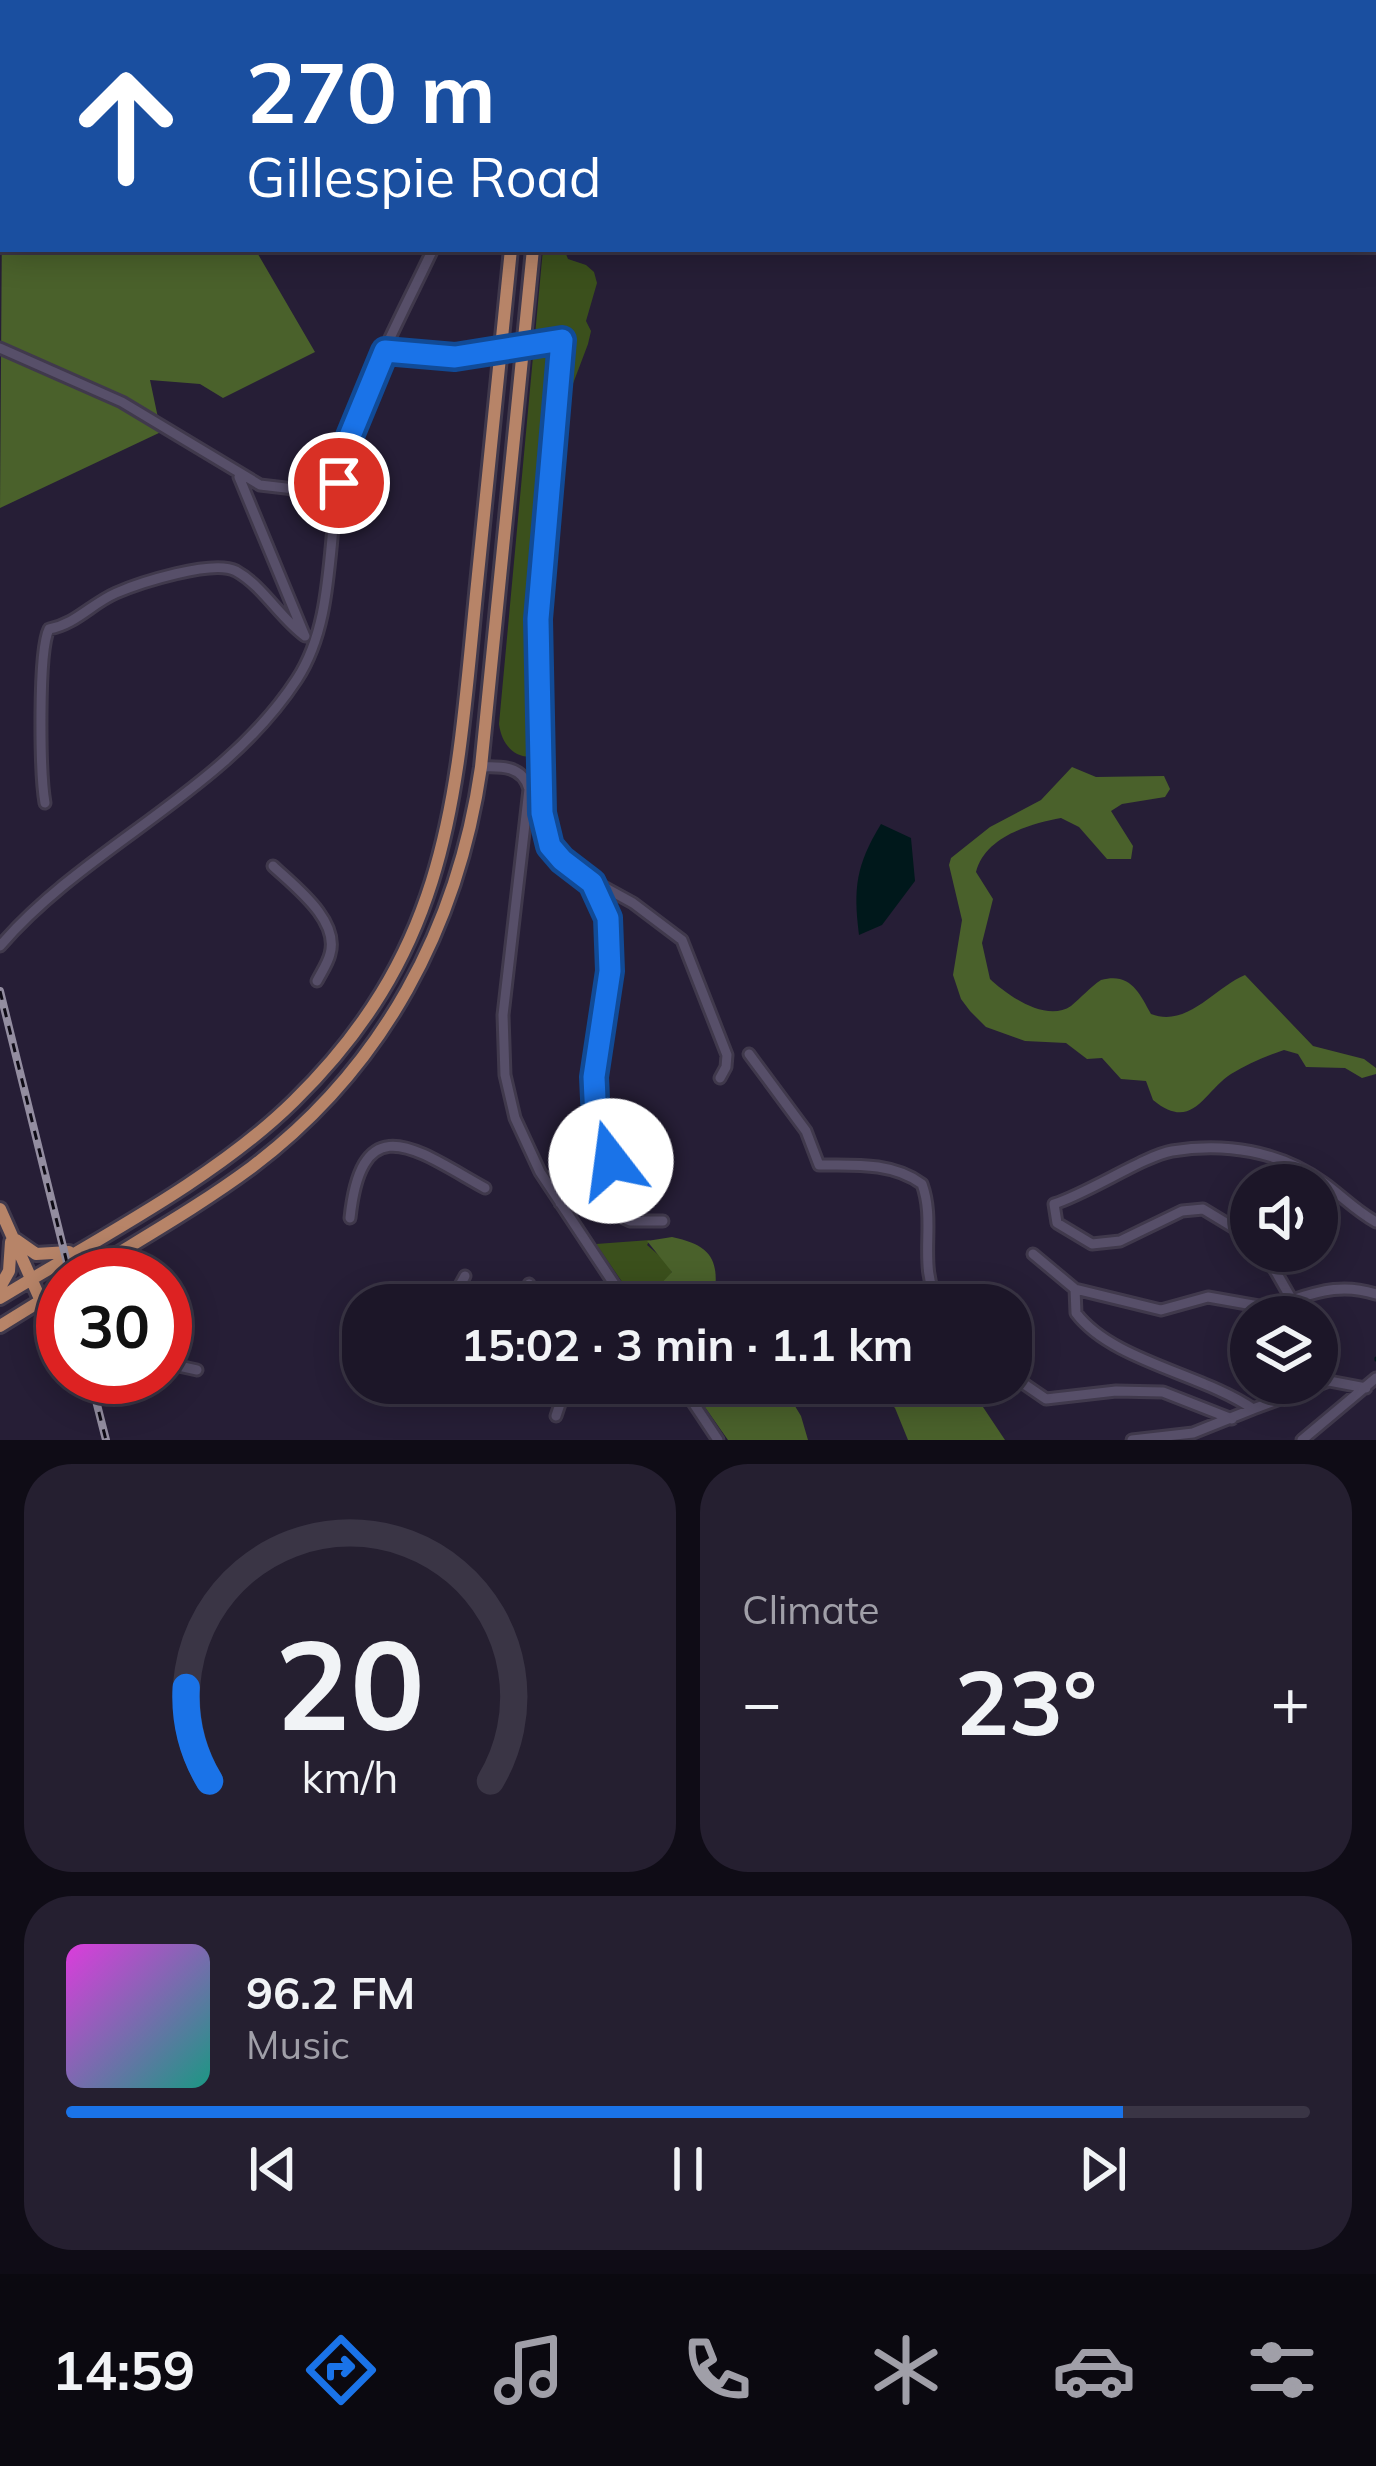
<!DOCTYPE html>
<meta charset="utf-8">
<style>
body{margin:0;font-family:Mulish,sans-serif;background:#251f30;color:#f1f3f6;height:100vh;display:flex;flex-direction:column;font-size:45px;white-space:nowrap}
*{box-sizing:border-box;margin:0}
p{font-size:39px;color:#a09fa8}
.icon{flex:none;width:66px;height:66px;fill:none;stroke:currentColor;stroke-width:2;stroke-linecap:round;stroke-linejoin:round}
.map{position:relative;height:1440px;overflow:hidden}
.panel{display:flex;flex-direction:column;gap:24px;padding:24px;background:#0f0c16;flex:1}
.panel>*{flex:none}
.banner{position:absolute;left:0px;top:0px;width:1377px;height:252px;box-shadow:0 6px 30px #0003,0 0 0 3px #3a3545;background:#1a4fa0;color:#fff;overflow:hidden}
.tools{position:absolute;left:1230px;top:1164px;display:grid;gap:24px}
.tools a{display:grid;place-items:center;width:108px;height:108px;border-radius:50%;background:#1c1628;box-shadow:0 6px 30px #0003,0 0 0 3px #3a3545;font-size:60px}
.speed{position:absolute;left:36px;top:1248px;display:flex;gap:24px;font-size:60px;font-weight:700;text-align:center}
.speed>*{display:grid;place-content:center;width:156px;height:156px;border-radius:50%;background:#1c1628;box-shadow:0 6px 30px #0003,0 0 0 3px #3a3545;line-height:1}
.speed .limit{border:18px solid #d22;background:#fff;color:#111}
.pin{position:absolute;display:grid;place-items:center;width:102px;height:102px;color:#fff;margin:-51px;border:6px solid #fff;border-radius:50%;box-shadow:0 3px 12px #0007}
.me{position:absolute;width:132px;margin:-66px;rotate:345deg;stroke-linejoin:round;filter:drop-shadow(0 0 9px #0008)}
.turn{display:flex;align-items:center;gap:42px;height:252px;padding:0 48px;font-size:54px}
.turn .icon{width:156px;height:156px;stroke-width:2.5}
.turn b{display:block;font-size:84px;line-height:102px}
.big{font-size:90px;font-weight:700;line-height:1.1}
.panel .tile{flex:1;display:flex;flex-direction:column;justify-content:center;gap:18px;min-width:0;padding:0 42px;border-radius:48px;background:#251f30}
.panel .dial{align-items:center;gap:0}
.dial svg{height:312px;overflow:visible;fill:none;stroke:#3a3545;stroke-width:7;stroke-linecap:round;text-anchor:middle}
.dial text{fill:#f1f3f6;stroke:none}
.song{display:flex;align-items:center;gap:36px}
.cover{width:144px;height:144px;border-radius:18px;background:linear-gradient(135deg,hsl(300 70% 55%),hsl(170 70% 35%))}
.played{height:12px;border-radius:6px;background:linear-gradient(90deg,#1a73e8 85%,#3a3545 85%)}
.keys{display:flex;justify-content:space-around;direction:ltr}
.heat{display:flex;justify-content:space-between;align-items:center;font-size:66px;direction:ltr}
.panel .tiles{flex:1;display:grid;gap:24px;grid-template-columns:1fr 1fr}
.tile:last-child{grid-column:span 2}
.trip{position:absolute;left:342px;top:1284px;width:690px;height:120px;border-radius:48px;background:#1c1628;box-shadow:0 6px 30px #0003,0 0 0 3px #3a3545;font-weight:700;line-height:120px;text-align:center}
.tab-bar{display:flex;height:192px;justify-content:space-around;align-items:center;background:#0b0910;color:#a09fa8}
.tab-bar .icon{width:84px;height:84px}
.tab-bar .active{color:#1a73e8}
.tab-bar b{font-size:54px;color:#f1f3f6}
.map>svg:first-child{display:block}
.green{fill:#3b501c}
.forest{fill:#4a612b}
.water{fill:#00181b}
.lines{fill:none;stroke-linecap:round;stroke-linejoin:round}
.stream{stroke:#00181b;stroke-width:3}
.minor-casing{stroke:#40394c;stroke-width:15}
.major-casing{stroke:#40394c;stroke-width:18}
.minor{stroke:#574f69;stroke-width:9}
.major{stroke:#b78468;stroke-width:12}
.rail-casing{stroke:#938da0;stroke-width:8}
.rail{stroke:#0e0b15;stroke-width:3;stroke-dasharray:9;stroke-linecap:butt}
.minor-bridge-casing{stroke:#40394c;stroke-width:15;stroke-linecap:butt}
.minor-bridge{stroke:#574f69;stroke-width:9}
.route-casing{stroke:#114b97;stroke-width:30}
.route{stroke:#1a73e8;stroke-width:21}
</style>
<div class="map">
<svg width="1376" height="1440" viewBox="0 0 1376 1440">
<rect width="100%" height="100%" fill="#261e36"/>
<path class="green" d="M543 249H564L568 259 586 265 594 272 597 283 586 321 591 331 588 344 571 389 561 463V509L544 641 542 754C518 763 502 747 499 724Z
M650 1240 647 1245 669 1264 672 1272 665 1284 638 1305 596 1244Z"/>
<path class="forest" d="M3 71V249H255L315 352 223 398 200 384 150 380 161 432 0 508Z
M1072 767 1096 777 1164 776 1170 789 1165 797 1122 804 1111 811 1133 846 1131 859H1107L1079 827 1061 818C1029 824 985 837 976 872L993 899 982 943 990 979C1007 995 1046 1023 1071 1006 1081 998 1090 987 1101 980 1130 972 1139 992 1151 1014 1188 1028 1215 987 1245 975L1313 1046 1364 1059 1376 1068V1074L1362 1078 1345 1068 1306 1067 1298 1054 1284 1050C1266 1056 1247 1064 1231 1074 1204 1091 1193 1133 1153 1100L1146 1081 1121 1079 1102 1058 1087 1059 1066 1043 1025 1041 986 1027 970 1011 961 999 953 975 962 920 949 865 951 858 990 827 1041 800Z
M672 1237C716 1246 720 1264 713 1305H641L672 1272 647 1241Z
M688 1383H781L801 1416 808 1440H728Z
M851 1383H967L1005 1440H908L895 1408 885 1398Z"/>
<path class="water" d="M881 824 911 838 915 881 882 925 859 935C853 888 856 865 881 824Z"/>
<g class="lines">
<path class="stream" d="M1376 1358V1360"/>
<g class="minor-casing">
<path id="minor" d="M470 3 471 0
M549 343 563 340 538 619 537 705 543 824 551 846 571 869 633 903 682 940 727 1055 726 1067 720 1078
M0 348 122 402 260 485 294 489 342 462
M385 351 461 356
M239 477 304 634
M481 767C502 766 523 766 529 789L503 1015 505 1075 515 1118 540 1172 628 1305
M45 803C40 774 38 651 49 629 76 624 91 604 116 593 139 583 213 559 236 571 263 586 280 618 305 636
M273 866C294 886 340 920 330 954 328 963 321 973 317 981
M0 946C87 845 223 793 297 679 338 616 325 529 344 458 363 385 401 317 433 249
M749 1054 806 1131 819 1165C853 1165 893 1162 922 1184 937 1225 916 1267 940 1305
M596 1120C625 1147 599 1182 615 1214L630 1221H663
M560 1203C606 1163 589 1117 594 1064 600 1002 628 941 592 883
M350 1218C362 1104 418 1151 485 1188
M1251 1238 1203 1209 1182 1211 1120 1241 1092 1244 1057 1223 1054 1204C1089 1193 1144 1156 1172 1151 1225 1142 1280 1151 1324 1183 1342 1196 1356 1211 1376 1222
M1264 1251 1292 1300C1322 1290 1345 1284 1376 1294
M1033 1254 1075 1289 1076 1313C1112 1361 1203 1374 1253 1409L1329 1381 1366 1388
M1075 1289 1161 1310 1208 1297 1270 1308 1292 1300
M449 1305 465 1276
M526 1305 529 1284
M165 1363 197 1370
M1011 1375 1046 1399 1116 1391 1163 1392 1232 1419
M548 1383 564 1392 556 1416
M680 1383 718 1440
M1132 1440 1193 1433 1253 1409
M1302 1440 1376 1378"/>
</g>
<g class="major-casing">
<path id="major" d="M59 3 62 0
M535 3 536 0
M557 3V0
M0 58 3 56
M0 1209 41 1301
M16 1240 36 1254 69 1252
M83 1275C139 1240 198 1207 252 1167 383 1068 458 927 481 767L533 249
M0 1287 9 1271 11 1242
M0 1298C95 1240 215 1179 294 1101 454 944 456 792 477 584 488 472 500 361 511 249
M0 1326 63 1287"/>
</g>
<use href="#minor" class="minor"/>
<use href="#major" class="major"/>
<g class="rail-casing">
<path id="rail" d="M0 20 3 0
M0 129 3 86
M0 198 3 146
M0 991 70 1275
M90 1377 106 1440"/>
</g>
<use href="#rail" class="rail"/>
<g class="minor-bridge-casing">
<path id="minor-bridge" d="M461 356 549 343"/>
</g>
<use href="#minor-bridge" class="minor-bridge"/>
</g>
<g class="lines">
<g class="route-casing">
<path id="route" d="M339 483 350 436 385 351 455 357 562 340 538 619 542 813 550 846 562 860 592 883 608 918 610 971 594 1077 596 1120 612 1142 611 1161"/>
</g>
<use href="#route" class="route"/>
</g>
</svg>
<div class="tools">
<a><svg class="icon" aria-label="sound" viewBox="0 0 24 24"><path d="M4 9h4l5-4v14l-5-4H4zM17 9q2 3 0 6"/></svg></a>
<a><svg class="icon" aria-label="layers" viewBox="0 0 24 24"><path d="M12 4l9 5-9 5-9-5zM3 14l9 5 9-5"/></svg></a>
</div>
<div class="speed"><div class="limit">30</div></div>
<div class="pin" style="left:339px;top:483px;background:#d93025"><svg class="icon" aria-label="arrive" viewBox="0 0 24 24"><path d="M6 21V4h12l-3 4 3 4H6"/></svg></div>
<svg class="me" style="left:611px;top:1161px" viewBox="-20 -20 40 40"><circle r="19" fill="#fff"/><path d="M0-13L10 11 0 6-10 11z" fill="#1a73e8"/></svg>
<div class="trip">15:02 · 3 min · 1.1 km</div>
<div class="banner">
<div class="turn"><svg class="icon" aria-label="ahead" viewBox="0 0 24 24"><path d="M12 20V5M6 11l6-6 6 6"/></svg><div><b>270 m</b>Gillespie Road</div></div>
</div>
</div>
<section class="panel">
<div class="tiles">
<div class="tile dial"><svg viewBox="0 0 100 80">
<path d="M14 69A42 42 0 1 1 86 69"/>
<path d="M14 69A42 42 0 0 1 8 45" stroke="#1a73e8"/>
<text x="50" y="56" font-size="32" font-weight="700">20</text>
<text x="50" y="72" font-size="11">km/h</text>
</svg></div>
<div class="tile"><p>Climate</p>
<div class="heat"><a>−</a><b class="big">23°</b><a>+</a></div>
</div>
<div class="tile">
<div class="song"><i class="cover"></i><div><b>96.2 FM</b><p>Music</p></div></div>
<div class="played"></div>
<div class="keys"><svg class="icon" aria-label="previous" viewBox="0 0 24 24"><path d="M18 5L8 12l10 7zM5 5v14"/></svg><svg class="icon" aria-label="pause" viewBox="0 0 24 24"><path d="M8 5v14M16 5v14"/></svg><svg class="icon" aria-label="next" viewBox="0 0 24 24"><path d="M6 5l10 7-10 7zM19 5v14"/></svg></div>
</div>
</div>
</section>
<nav class="tab-bar">
<b>14:59</b>
<svg class="icon active" aria-label="directions" viewBox="0 0 24 24"><path d="M12 3l9 9-9 9-9-9zM9 14v-3h6M13 9l2 2-2 2"/></svg>
<svg class="icon" aria-label="music" viewBox="0 0 24 24"><path d="M9 18V5l10-2v13"/><circle cx="6" cy="18" r="3"/><circle cx="16" cy="16" r="3"/></svg>
<svg class="icon" aria-label="phone" viewBox="0 0 24 24"><path d="M5 4h4l2 5-3 2q2 4 5 5l2-3 5 2v4C11 20 4 13 5 4z"/></svg>
<svg class="icon" aria-label="climate" viewBox="0 0 24 24"><path d="M12 3v18M4 7l16 10M4 17L20 7"/></svg>
<svg class="icon" aria-label="car" viewBox="0 0 24 24"><path d="M5 17H2v-5l4-1 3-4h7l3 4 3 1v5h-3M9 17h6M6 11h13"/><circle cx="7" cy="17" r="2"/><circle cx="17" cy="17" r="2"/></svg>
<svg class="icon" aria-label="filters" viewBox="0 0 24 24"><path d="M4 7h16M4 17h16"/><circle cx="9" cy="7" r="2"/><circle cx="15" cy="17" r="2"/></svg>
</nav>
